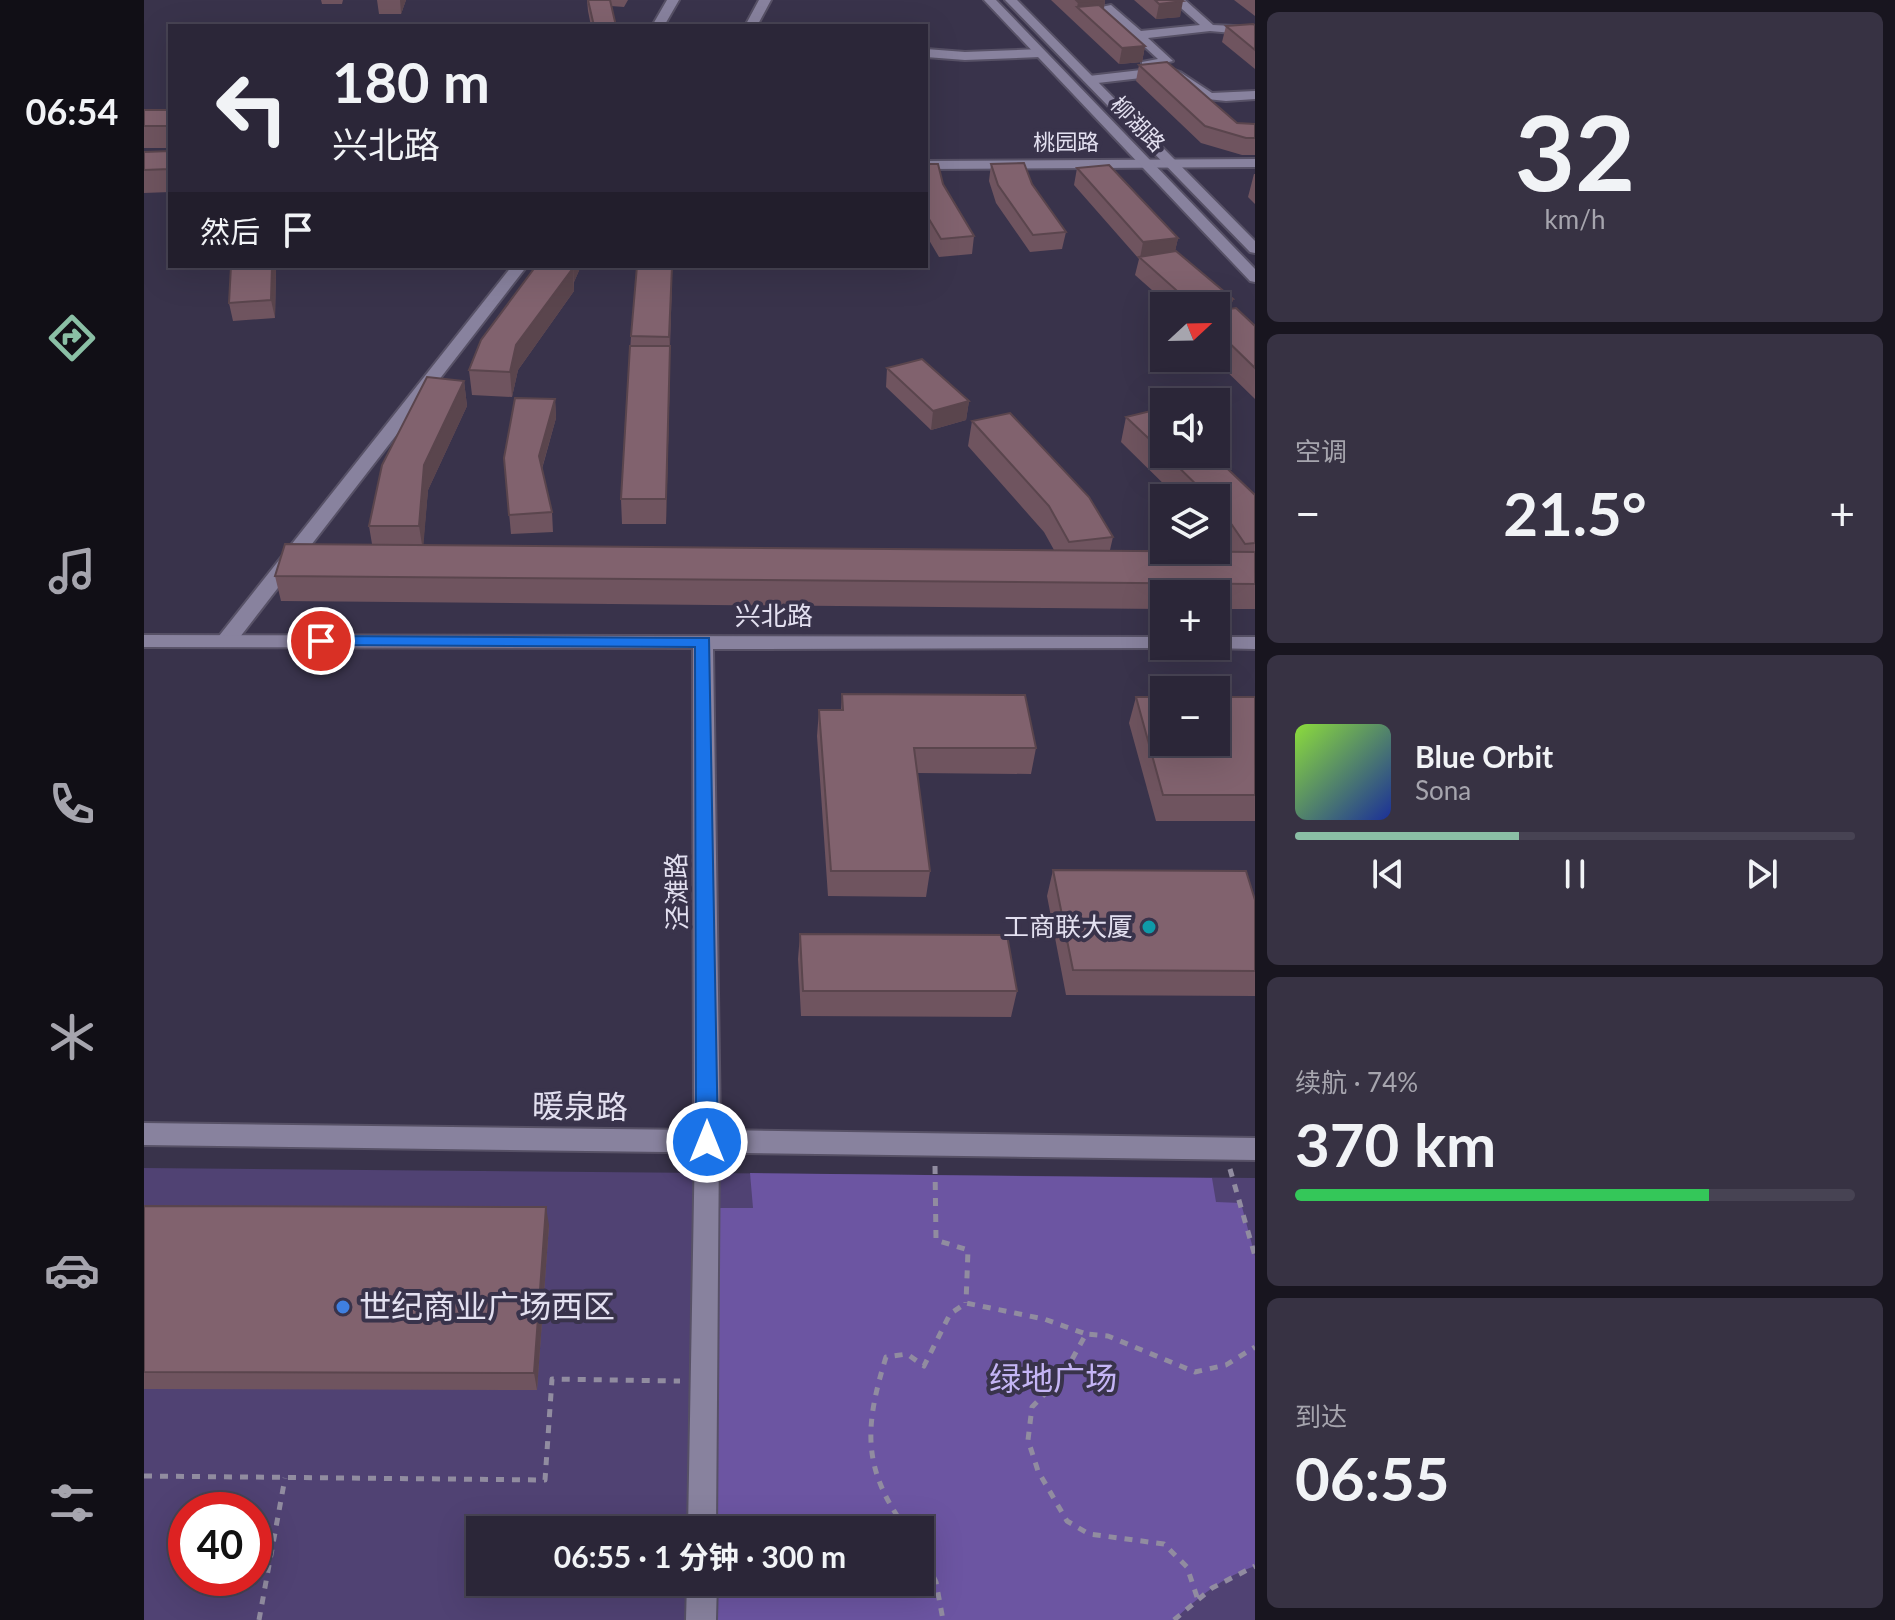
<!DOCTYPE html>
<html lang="zh">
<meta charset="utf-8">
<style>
body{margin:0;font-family:Lato,"Noto Sans SC",sans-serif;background:#373243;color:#f1f3f6;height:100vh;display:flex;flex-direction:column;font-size:30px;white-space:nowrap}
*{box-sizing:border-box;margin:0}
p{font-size:26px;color:#a6a5ae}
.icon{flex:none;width:44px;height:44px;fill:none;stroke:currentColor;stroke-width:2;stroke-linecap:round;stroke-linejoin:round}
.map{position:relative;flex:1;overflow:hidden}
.sheet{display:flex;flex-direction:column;gap:12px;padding:12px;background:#18151f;width:640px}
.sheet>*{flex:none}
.banner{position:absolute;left:24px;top:24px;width:760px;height:244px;border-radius:0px;box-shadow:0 8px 32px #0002,0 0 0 2px #474353;background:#2b2638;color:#f1f3f6;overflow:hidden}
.needle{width:52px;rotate:68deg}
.tools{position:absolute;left:1006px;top:292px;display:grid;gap:16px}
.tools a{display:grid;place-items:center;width:80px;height:80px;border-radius:0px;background:#2b2638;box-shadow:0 8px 32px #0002,0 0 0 2px #474353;font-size:40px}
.speed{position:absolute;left:24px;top:1492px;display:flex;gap:16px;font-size:40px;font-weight:700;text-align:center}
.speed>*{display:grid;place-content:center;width:104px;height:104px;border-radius:50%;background:#2b2638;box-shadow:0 8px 32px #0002,0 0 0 2px #474353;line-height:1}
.speed .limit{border:12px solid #d22;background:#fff;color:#111}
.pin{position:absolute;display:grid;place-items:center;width:68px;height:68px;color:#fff;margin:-34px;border:4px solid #fff;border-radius:50%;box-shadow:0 2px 8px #0007}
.me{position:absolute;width:88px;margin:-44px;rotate:0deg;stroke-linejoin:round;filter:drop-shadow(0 0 6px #0008)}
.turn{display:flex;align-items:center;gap:28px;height:168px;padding:0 32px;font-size:36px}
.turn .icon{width:104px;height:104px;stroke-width:2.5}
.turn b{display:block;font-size:56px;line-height:68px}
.then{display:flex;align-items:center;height:76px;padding:0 32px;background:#0003;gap:16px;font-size:30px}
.big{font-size:60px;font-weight:700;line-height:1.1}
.sheet .card{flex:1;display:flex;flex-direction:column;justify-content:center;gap:12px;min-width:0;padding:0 28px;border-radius:12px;background:#373243}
.sheet .dial{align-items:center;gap:0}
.dial b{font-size:104px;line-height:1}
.song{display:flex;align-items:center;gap:24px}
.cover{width:96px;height:96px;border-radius:12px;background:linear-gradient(135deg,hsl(90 70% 55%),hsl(230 70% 35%))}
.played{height:8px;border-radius:4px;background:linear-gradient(90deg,#8abfa5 40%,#474353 40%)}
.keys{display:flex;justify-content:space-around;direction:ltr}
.heat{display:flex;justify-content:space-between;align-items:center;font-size:44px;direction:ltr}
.charge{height:12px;border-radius:6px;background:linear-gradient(90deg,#34c759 74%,#474353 0)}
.trip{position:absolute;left:322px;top:1516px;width:468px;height:80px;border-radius:0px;background:#2b2638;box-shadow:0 8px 32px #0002,0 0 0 2px #474353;font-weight:700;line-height:80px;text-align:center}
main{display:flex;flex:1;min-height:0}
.dock{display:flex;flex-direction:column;width:144px;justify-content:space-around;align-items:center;background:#110f16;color:#a6a5ae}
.dock .icon{width:56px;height:56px}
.dock .selected{color:#8abfa5}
.dock b{font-size:36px;color:#f1f3f6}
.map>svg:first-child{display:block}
.green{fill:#504273;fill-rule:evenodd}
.forest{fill:#6c55a2}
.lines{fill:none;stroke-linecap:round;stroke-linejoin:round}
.pedestrian-casing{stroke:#575166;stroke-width:4}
.minor-casing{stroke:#575166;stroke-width:4}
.tertiary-casing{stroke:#575166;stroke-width:4}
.secondary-casing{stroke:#575166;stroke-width:4}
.path{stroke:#918ca0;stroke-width:5;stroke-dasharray:8 8;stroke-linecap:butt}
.pedestrian{fill:#88829e;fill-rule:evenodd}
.minor{fill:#88829e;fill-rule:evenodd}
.tertiary{fill:#88829e;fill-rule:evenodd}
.secondary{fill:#88829e;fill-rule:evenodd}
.wall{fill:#6f545f}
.shaded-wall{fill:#5a454d}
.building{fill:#81626e;stroke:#5a454d;stroke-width:2}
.route{fill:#1a73e8;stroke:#114b97;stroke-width:2}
.culture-dot{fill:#0f9aa8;stroke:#39334b;stroke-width:3}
.shop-dot{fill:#3f7fe0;stroke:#39334b;stroke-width:3}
.labels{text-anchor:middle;stroke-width:8;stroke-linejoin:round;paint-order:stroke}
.far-street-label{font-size:22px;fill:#e3e0f0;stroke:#39334b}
.street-label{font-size:26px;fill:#e3e0f0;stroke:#39334b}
.poi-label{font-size:26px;fill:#e3e0f0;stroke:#39334b;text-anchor:end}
.near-street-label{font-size:32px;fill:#e3e0f0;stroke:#39334b}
.near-poi-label{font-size:32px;fill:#e3e0f0;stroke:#39334b;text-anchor:start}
.near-park-label{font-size:32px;fill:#c5b5f5;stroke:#39334b}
</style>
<main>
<nav class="dock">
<b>06:54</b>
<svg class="icon selected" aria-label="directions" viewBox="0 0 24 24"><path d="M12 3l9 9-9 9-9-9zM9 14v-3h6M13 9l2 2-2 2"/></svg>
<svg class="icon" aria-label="music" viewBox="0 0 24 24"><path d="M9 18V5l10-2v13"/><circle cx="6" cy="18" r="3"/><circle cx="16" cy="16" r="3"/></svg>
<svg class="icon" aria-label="phone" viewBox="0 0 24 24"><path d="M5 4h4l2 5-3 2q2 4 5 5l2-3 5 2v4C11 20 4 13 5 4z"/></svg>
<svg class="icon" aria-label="climate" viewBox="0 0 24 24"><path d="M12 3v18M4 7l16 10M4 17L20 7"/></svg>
<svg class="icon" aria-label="car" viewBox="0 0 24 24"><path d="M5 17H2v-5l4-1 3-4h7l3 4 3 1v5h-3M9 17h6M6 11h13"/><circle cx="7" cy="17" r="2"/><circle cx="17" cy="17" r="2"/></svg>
<svg class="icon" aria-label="filters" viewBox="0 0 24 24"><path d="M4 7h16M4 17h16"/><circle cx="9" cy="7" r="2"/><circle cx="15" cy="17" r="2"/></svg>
</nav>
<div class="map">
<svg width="1111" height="1620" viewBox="0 0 1111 1620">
<rect width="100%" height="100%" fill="#39334b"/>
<path class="green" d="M0 1168 1111 1178V1620H0ZM42 1510H110V1578H42ZM336 1530H776V1582H336Z"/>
<path class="forest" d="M606 1173 1068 1178 1072 1202 1097 1203 1111 1256V1566C1079 1577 1054 1597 1030 1620H557L558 1582H776V1530H558L562 1208H609Z"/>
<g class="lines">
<g class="pedestrian-casing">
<path id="pedestrian" d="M563 1132 571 1135 575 1142 572 1530H544L551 1142 555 1135Z
M543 1582H573L572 1620H542Z"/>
</g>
<g class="minor-casing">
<path id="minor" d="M523 0H535L520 26H508Z
M615 0H627L613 26H601Z
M1028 0H1041L1069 25 1111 27V35L1066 31 1004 38 1029 61 998 68V62L1014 59 957 7 967 5 997 31 1056 25Z
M782 49 821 52 896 49 902 53 896 57 821 60 782 57Z
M1023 67 1036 72 1068 93 1111 91V99L1082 101 1063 99 1023 75 945 84 939 80 945 76Z
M368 266H383L89 646H75L72 641 75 636Z"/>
</g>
<g class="tertiary-casing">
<path id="tertiary" d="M1111 159V167L782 169V161Z
M0 635 1020 637V646L1027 648 569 649 576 1130 1111 1138V1160L0 1145V1123L550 1130 549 648 0 647Z
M1072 637H1111V649L1065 648 1072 646Z"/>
</g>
<g class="secondary-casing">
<path id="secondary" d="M840 0H852L1111 269V282L1106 281Z
M861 0H873L1111 241V253L1106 252Z"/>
</g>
<path class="path" d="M791 1166 792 1240 824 1250 822 1303
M1086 1169 1111 1256
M0 1476 401 1480 408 1379 536 1381
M763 1530C718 1469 720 1428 742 1357L763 1354 780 1366 806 1314 822 1303 900 1319 942 1334
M776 1548 792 1582 799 1620
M1053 1597 1043 1567 1020 1544 945 1534 923 1521 894 1471 884 1440 888 1407 920 1374 942 1334 964 1336 1051 1372 1082 1365 1111 1347
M115 1620 141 1478
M1030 1620 1068 1588 1111 1566"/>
<use href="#pedestrian" class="pedestrian"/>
<use href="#minor" class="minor"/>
<use href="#tertiary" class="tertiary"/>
<use href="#secondary" class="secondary"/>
</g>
<path class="wall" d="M177 0H199L198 4H178Z
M233 0H262L257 14H235Z
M443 0H484L480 7 467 6 472 26H447L444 11Z
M907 0H961L960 9 1001 46 998 62 975 64Z
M990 0H1037L1036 17 1012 19Z
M1090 0H1111V16Z
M1111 25V69L1078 42 1082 26Z
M995 65 1093 123 1111 124V155H1098L1057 143 992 81Z
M0 110H26V148H0Z
M26 151V192L0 193V152Z
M782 164 799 184 830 236 828 254 795 257 782 235Z
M847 164 888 184 922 232 918 249 886 252 852 203 845 181Z
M933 168 1034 238 1031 251 1089 299 1086 309 1111 326V399L1069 358H1072V306H1026L991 275 995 259 930 185Z
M1110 174H1111V204L1104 197Z
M132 266 131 318 89 321 85 303Z
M392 266H437L430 282V291L374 370 368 397 328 395 325 370Z
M528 281 526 346V370L522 524H478L477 499 487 336Z
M743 368 825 401 822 420 787 430 742 387Z
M320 381 323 406 284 490 279 545 910 550 900 532 824 446 828 421 969 537 966 550 1082 551 1072 537V498H1034L977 442 982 417 1111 495V609H1072V594H1020V609L137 601 131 576 228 544 225 526Z
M411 399 412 418 398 469 408 512 409 532 367 534 360 458Z
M698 694 892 748 887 774 773 773 786 871 782 897 684 896 673 736 675 710H697Z
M992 697H1111V821H1012L985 723Z
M909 870 1111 900V996L922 995 903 896Z
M656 934 873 991 867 1017 657 1016 654 959Z
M0 1206 405 1225 393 1390 0 1389Z"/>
<path class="shaded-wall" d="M256 0H262L257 14Z
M961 0 958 20 933 7 934 2Z
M1039 1 1036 17 1012 19 1015 4Z
M1001 46 998 62 975 64 978 48Z
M1034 238 1030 256 996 258 999 242Z
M128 266H132L131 318 127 300Z
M429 266H437L430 282Z
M528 266V281L525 355V337Z
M429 268 430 291 374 370 368 397 366 372 372 345Z
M1089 299 1084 317 1072 320V306H1053Z
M526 346V370L522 524V499Z
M320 381 323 406 284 490 279 551 275 526 280 465Z
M411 399 412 418 396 475 395 456Z
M825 401 822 420 787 430 789 411Z
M402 1207 405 1225 393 1390 390 1373Z"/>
<path class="building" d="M444 0H466L472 26H450Z
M932 0H959L934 2Z
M1011 0H1037L1039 1 1015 4Z
M955 5 1001 46 978 48 933 7Z
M1109 24 1111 25V50L1082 26Z
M1023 62 1093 123 1111 124V138H1102L1061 126 995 65Z
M0 110H26V126H0Z
M26 151V169L0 170V152Z
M880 163 888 184 922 232 889 235 854 185 847 164Z
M782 164H794L799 184 830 236 797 239 782 214Z
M965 165 1034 238 999 242 933 168Z
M1032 251 1089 299 1050 306 995 257Z
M87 266H128L127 300 85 303Z
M392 266H418L429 268 372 345 366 372 325 370 337 340Z
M493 266H528L525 337 487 336Z
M1092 308 1111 326V368L1072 330V311Z
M486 346H526L522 499H477Z
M778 359 825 401 789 411 743 368Z
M283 377 320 381 280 465 275 526H225L238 465Z
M371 398 411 399 395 456 408 512 365 515 360 458Z
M1019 408 1020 409V453L982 417Z
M866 413 945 497 969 537 925 542 905 506 828 421Z
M1021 454H1068L1111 495V543L1101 544 1077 509 1072 504V498H1066Z
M141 544 1111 552V584L131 576Z
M698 694 881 695 892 748H770L786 871H687L675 710H699Z
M992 697H1020V742H1072V697H1111V795H1019Z
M909 870 1102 871 1111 900V971L929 970Z
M656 934 863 935 873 991H659Z
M0 1206 402 1207 390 1373 0 1372Z"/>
<path class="route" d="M177 636 565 638 574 1142 571 1149 563 1152 555 1149 552 1142 551 647 172 645V637Z"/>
<circle class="culture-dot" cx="1005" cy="927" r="8"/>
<circle class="shop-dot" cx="199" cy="1307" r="8"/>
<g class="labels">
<g class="far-street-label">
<text transform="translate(994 124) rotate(46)" y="8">柳湖路</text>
<text x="922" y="150">桃园路</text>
</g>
<g class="street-label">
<text x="630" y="625">兴北路</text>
<text transform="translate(533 892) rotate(-91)" y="9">泾滩路</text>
</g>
<g class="poi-label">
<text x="989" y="936">工商联大厦</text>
</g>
<g class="near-street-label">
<text transform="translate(436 1107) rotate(1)" y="11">暖泉路</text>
</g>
<g class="near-poi-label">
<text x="215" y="1318">世纪商业广场西区</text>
</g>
<g class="near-park-label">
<text x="909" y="1390">绿地广场</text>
</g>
</g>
</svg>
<div class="tools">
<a><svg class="needle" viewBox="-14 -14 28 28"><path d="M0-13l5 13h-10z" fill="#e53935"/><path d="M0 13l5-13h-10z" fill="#a6a5ae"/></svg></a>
<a><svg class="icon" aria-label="sound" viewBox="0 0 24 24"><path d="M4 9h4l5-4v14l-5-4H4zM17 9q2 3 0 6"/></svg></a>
<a><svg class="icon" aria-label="layers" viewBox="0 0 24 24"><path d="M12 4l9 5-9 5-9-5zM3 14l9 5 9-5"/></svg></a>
<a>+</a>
<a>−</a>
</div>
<div class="speed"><div class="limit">40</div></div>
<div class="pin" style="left:177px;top:641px;background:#d93025"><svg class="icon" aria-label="arrive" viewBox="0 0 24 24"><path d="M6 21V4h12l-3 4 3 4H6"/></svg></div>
<svg class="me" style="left:563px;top:1142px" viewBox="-20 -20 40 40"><circle r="17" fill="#1a73e8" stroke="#fff" stroke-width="3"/><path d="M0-11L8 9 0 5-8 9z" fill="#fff"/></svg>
<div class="trip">06:55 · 1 分钟 · 300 m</div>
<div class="banner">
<div class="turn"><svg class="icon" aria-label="left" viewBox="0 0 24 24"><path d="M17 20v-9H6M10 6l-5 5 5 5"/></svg><div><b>180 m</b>兴北路</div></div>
<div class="then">然后<svg class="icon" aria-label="arrive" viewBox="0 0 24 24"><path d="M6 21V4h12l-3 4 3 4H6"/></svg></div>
</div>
</div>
<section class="sheet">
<div class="card dial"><b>32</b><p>km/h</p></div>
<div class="card"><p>空调</p>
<div class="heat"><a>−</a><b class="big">21.5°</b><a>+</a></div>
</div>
<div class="card">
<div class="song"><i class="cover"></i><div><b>Blue Orbit</b><p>Sona</p></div></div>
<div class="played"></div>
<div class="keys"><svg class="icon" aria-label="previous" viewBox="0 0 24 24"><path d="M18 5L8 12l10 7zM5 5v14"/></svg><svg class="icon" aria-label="pause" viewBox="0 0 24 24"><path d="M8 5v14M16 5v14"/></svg><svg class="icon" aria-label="next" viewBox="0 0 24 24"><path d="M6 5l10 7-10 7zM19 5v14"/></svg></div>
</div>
<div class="card"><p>续航 · 74%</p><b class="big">370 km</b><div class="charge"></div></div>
<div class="card"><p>到达</p><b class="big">06:55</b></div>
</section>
</main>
